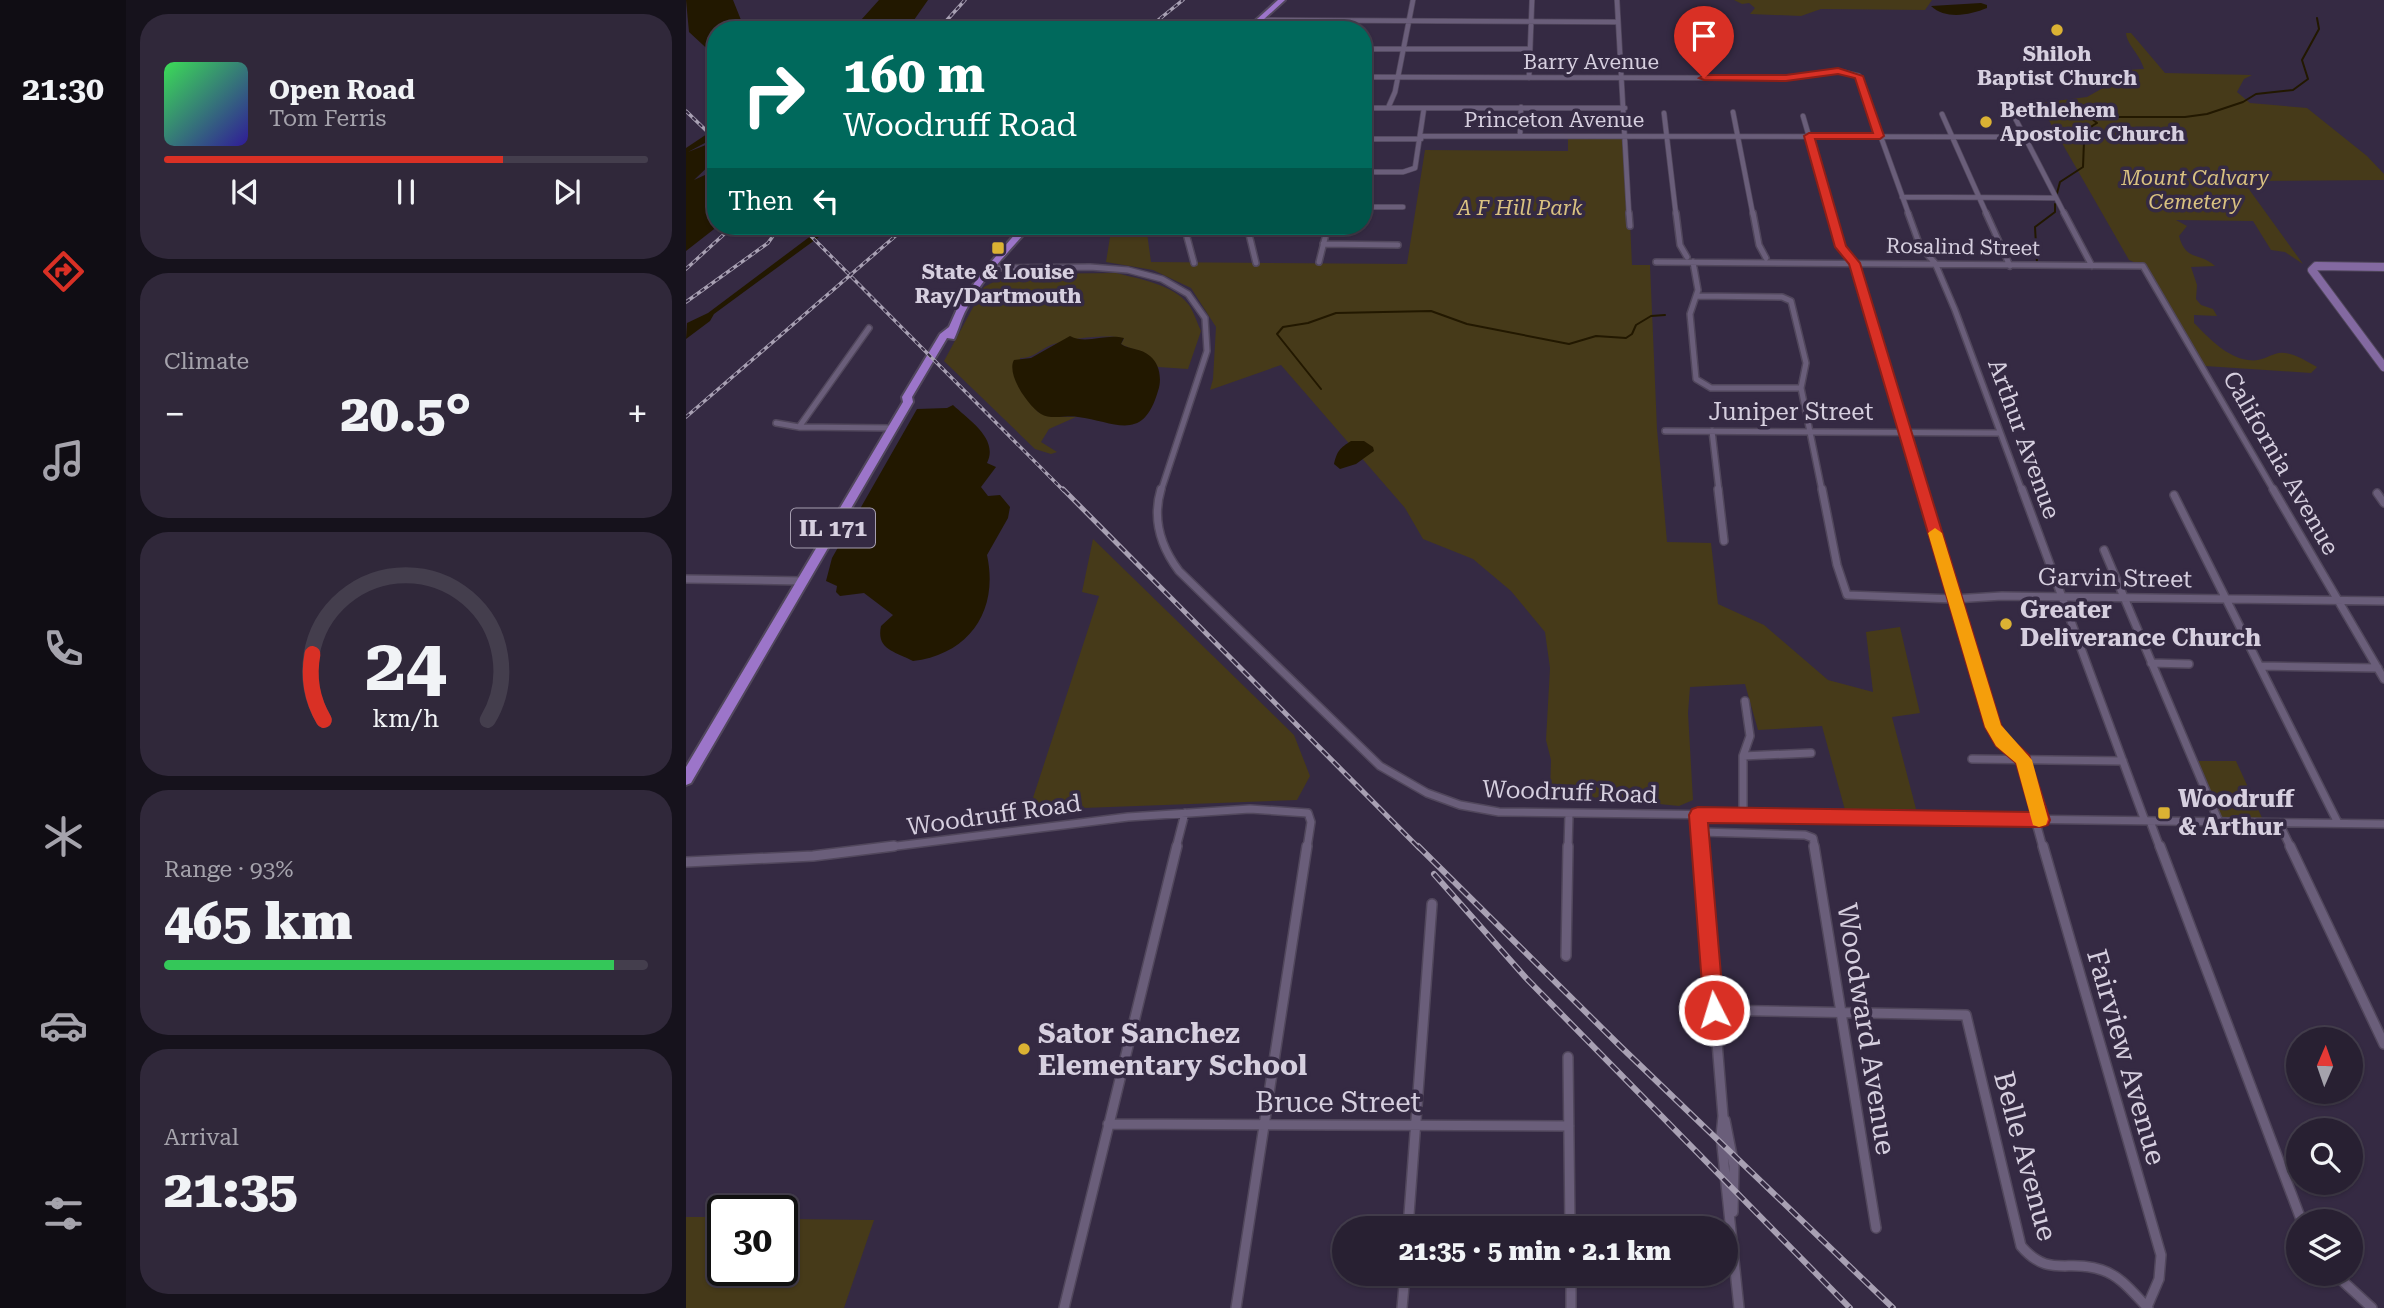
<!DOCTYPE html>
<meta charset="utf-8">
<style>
body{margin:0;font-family:"Roboto Serif",serif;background:#30283a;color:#f1f3f6;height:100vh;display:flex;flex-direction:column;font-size:26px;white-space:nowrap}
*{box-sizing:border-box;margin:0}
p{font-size:23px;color:#a5a3ac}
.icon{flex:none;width:38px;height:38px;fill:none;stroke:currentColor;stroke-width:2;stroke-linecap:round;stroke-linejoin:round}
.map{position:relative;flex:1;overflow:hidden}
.details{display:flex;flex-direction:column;gap:14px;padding:14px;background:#16121c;width:560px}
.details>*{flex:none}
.guide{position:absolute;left:21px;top:21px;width:665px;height:214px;border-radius:28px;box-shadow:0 2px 5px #0004,0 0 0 2px #443e4d;background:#00695c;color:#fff;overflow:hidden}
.needle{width:46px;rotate:2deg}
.buttons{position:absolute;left:1600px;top:1027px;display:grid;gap:14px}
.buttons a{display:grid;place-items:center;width:77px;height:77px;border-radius:50%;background:#282032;box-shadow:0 2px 5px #0004,0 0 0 2px #443e4d;font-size:35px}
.speed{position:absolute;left:21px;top:1195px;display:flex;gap:14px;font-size:35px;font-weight:700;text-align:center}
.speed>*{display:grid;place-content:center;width:91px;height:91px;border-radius:50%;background:#282032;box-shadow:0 2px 5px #0004,0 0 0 2px #443e4d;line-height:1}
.speed .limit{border:4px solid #111;border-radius:10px;background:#fff;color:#111}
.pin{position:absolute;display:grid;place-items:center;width:60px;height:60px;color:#fff;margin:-72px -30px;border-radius:50% 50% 50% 0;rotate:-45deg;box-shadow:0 0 7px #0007}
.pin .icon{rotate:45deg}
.me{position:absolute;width:77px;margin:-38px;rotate:355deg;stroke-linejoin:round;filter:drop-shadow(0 0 5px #0008)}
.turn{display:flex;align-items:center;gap:24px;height:147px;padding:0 21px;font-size:32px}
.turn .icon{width:91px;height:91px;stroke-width:2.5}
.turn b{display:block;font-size:49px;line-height:60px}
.then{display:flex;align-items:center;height:66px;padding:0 21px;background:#0003;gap:14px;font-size:26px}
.big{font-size:52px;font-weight:800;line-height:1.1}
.details .card{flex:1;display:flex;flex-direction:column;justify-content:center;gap:10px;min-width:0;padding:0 24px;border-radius:28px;background:#30283a}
.details .dial{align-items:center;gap:0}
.dial svg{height:182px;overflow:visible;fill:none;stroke:#443e4d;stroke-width:7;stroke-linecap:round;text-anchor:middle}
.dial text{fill:#f1f3f6;stroke:none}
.song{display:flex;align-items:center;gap:21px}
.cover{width:84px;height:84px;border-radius:10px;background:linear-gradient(135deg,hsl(130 70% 55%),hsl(250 70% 35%))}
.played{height:7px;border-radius:4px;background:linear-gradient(90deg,#d93025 70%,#443e4d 70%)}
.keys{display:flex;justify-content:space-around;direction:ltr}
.heat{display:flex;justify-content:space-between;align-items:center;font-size:38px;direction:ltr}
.charge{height:10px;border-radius:5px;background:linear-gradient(90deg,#34c759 93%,#443e4d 0)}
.trip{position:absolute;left:646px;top:1216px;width:406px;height:70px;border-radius:35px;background:#282032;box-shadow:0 2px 5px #0004,0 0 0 2px #443e4d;font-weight:800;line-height:70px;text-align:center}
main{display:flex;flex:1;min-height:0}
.menu{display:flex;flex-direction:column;width:126px;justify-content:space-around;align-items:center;background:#100d14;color:#a5a3ac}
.menu .icon{width:49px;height:49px}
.menu .selected{color:#d93025}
.menu b{font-size:32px;color:#f1f3f6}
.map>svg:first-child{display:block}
.green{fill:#463a19}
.water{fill:#221800}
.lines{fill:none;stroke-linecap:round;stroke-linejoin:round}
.stream{stroke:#221800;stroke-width:2}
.street-far3-casing{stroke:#51475c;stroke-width:6}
.street-far2-casing{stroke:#51475c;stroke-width:8}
.street-far1-casing{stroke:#51475c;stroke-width:10}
.street-casing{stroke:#51475c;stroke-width:12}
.secondary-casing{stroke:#51475c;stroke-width:10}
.primary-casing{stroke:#51475c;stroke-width:4}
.street-far3{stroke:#6a5e7a;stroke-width:4.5}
.street-far2{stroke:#6a5e7a;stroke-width:5}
.street-far1{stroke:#6a5e7a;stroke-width:7}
.street{stroke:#6a5e7a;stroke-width:9}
.secondary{stroke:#8369a1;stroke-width:8}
.primary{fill:#9c75c9;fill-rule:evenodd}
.rail-far2-casing{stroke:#a8a0b3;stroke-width:3.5}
.rail-far1-casing{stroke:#a8a0b3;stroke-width:5}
.rail-casing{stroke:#a8a0b3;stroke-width:6}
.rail-far2{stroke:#352a43;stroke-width:2;stroke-dasharray:4.5;stroke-linecap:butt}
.rail-far1{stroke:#352a43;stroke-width:2.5;stroke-dasharray:8;stroke-linecap:butt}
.rail{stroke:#352a43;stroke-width:3.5;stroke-dasharray:10;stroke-linecap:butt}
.route{fill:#d93025;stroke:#8d1f18;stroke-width:2}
.slow{fill:#f59e0b}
.poi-dot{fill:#dbb233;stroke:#352a43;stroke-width:2.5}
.labels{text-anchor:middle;stroke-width:7;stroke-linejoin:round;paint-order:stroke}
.far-poi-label{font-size:21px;font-weight:bold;fill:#d6cfdf;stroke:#352a43}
.far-street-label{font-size:21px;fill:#d6cfdf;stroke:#352a43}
.far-park-label{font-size:21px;font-style:italic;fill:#d9c180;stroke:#352a43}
.shield{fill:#352a43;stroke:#a69eb0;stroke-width:2}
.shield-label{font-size:23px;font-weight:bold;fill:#d6cfdf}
.street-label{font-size:24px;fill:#d6cfdf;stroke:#352a43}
.poi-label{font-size:24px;font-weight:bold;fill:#d6cfdf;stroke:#352a43;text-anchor:start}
.near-street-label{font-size:28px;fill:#d6cfdf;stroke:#352a43}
.near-poi-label{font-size:28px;font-weight:bold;fill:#d6cfdf;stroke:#352a43;text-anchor:start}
</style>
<main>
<nav class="menu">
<b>21:30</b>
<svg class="icon selected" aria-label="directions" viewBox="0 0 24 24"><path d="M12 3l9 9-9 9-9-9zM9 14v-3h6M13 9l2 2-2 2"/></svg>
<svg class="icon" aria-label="music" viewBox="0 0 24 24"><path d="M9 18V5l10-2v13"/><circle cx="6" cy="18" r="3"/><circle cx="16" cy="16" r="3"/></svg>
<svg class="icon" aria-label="phone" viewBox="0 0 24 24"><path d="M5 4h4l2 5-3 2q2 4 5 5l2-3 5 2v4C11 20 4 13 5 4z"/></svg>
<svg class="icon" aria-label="climate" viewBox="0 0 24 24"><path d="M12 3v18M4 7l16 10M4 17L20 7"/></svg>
<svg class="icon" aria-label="car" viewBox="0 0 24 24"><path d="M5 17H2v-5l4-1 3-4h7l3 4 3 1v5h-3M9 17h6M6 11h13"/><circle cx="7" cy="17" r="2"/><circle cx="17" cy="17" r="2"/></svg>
<svg class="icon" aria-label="filters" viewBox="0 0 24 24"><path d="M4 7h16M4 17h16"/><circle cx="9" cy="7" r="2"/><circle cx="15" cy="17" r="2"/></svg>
</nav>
<section class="details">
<div class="card">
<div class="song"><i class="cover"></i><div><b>Open Road</b><p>Tom Ferris</p></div></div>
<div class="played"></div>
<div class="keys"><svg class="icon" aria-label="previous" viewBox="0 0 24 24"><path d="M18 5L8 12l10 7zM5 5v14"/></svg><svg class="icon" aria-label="pause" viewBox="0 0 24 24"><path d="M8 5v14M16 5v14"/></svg><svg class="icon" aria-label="next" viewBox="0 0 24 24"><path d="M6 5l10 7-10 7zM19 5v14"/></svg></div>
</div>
<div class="card"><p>Climate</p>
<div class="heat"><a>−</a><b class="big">20.5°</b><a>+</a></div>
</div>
<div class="card dial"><svg viewBox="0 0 100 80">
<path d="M14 69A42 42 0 1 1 86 69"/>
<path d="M14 69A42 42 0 0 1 9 40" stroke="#d93025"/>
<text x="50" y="56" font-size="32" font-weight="700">24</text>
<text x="50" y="72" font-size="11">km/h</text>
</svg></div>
<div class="card"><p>Range · 93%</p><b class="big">465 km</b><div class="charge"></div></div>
<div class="card"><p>Arrival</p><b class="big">21:35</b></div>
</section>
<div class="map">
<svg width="1698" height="1308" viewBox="0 0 1698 1308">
<rect width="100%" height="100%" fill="#352a43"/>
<path class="green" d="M1048 0H1246L1239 10 1135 9 1115 16 1064 14 1069 8 1063 3 1056 4Z
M1440 33H1445L1479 73 1566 75 1558 79 1551 92 1564 103 1621 108 1681 156 1698 174V180L1557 181 1617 264 1599 252 1585 250 1567 221 1490 220 1501 226 1493 236C1500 262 1514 252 1529 266L1505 267 1511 285 1510 299 1515 305 1527 309 1531 316 1508 315V323C1523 338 1540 357 1562 360 1573 362 1580 357 1589 354 1603 349 1619 361 1631 367L1625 373 1519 366 1462 268 1443 260 1353 103 1401 97 1424 84 1441 70 1458 69C1454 54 1441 45 1440 33Z
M882 137H940L946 265H964L971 429 981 542 1025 543 1032 604 1078 625 1142 680 1187 692 1180 632 1214 627 1234 713 1206 717 1230 809 1159 810 1136 726 1072 730 1059 684 1004 687 1002 713 1007 800 993 806 864 793 865 760 860 740 864 668 859 632 825 591 787 559 737 539 719 508 595 365 524 390 527 379 530 327 505 288 467 270 420 262 424 237 461 233 465 262 721 264 739 150 882 151Z
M430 273C453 279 487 284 503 305 508 312 511 323 515 331L502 369 472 367C462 350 450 352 435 344L438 339C424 333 380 339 365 345 353 350 348 358 334 358V389L352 412 367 417H390L363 429 355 442 371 452 365 454 349 449 258 361 298 287 323 274Z
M407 539 608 735 624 776 611 800 343 810 413 596 396 592Z
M1503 761H1550L1577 820 1528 819Z
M0 1217H37V1270H96V1219L188 1220 158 1308H0Z"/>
<path class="water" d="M0 0H47L55 20 70 30H30V57L3 32Z
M193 0H242L221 30H166Z
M1295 3 1301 5V8C1284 15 1260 20 1245 6Z
M30 128V137L2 152 30 141V159L8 180 30 170V226H32L0 251V148Z
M144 226H148L28 314 24 321 0 339 1 323 22 313 122 238Z
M384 336C401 345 419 333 438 338L435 344C444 350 455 348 464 356 474 364 476 380 472 391 457 443 430 422 392 417 381 415 364 420 355 414 342 406 320 374 328 360L345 358Z
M267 405C283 420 313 439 301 463L310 467 295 487 302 496 314 495 324 507 322 518 301 555C313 610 284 654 227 661 209 651 190 650 195 626L207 615 178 593 154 596 150 592 151 586 140 581 146 558 231 409 261 408Z
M665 441H678L687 447 688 451 670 464 654 469 648 464C651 451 654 448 665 441Z"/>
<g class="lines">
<path class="stream" d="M1370 197 1374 182 1397 167 1398 141 1408 133 1406 126 1411 123 1406 119 1408 117H1499L1521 114 1557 102 1570 94 1607 90 1622 79 1616 60 1633 29 1631 18
M1351 263 1349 227 1369 212V204
M635 389 591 334 597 327 622 323 650 313 745 311 781 324 883 344 910 336 940 338 946 334 950 325 965 316 979 315"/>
<g class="street-far3-casing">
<path id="street-far3" d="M931 0 943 215
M573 20 932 22
M677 49H843
M677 77 1100 78 1152 71 1173 76 1223 215
M843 78 846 0
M677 108H939
M702 108 709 92 727 0
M1047 112 1067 215
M978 113 990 215
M1256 114 1301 215
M1327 114 1379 215
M1117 116 1146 215
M735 136 1338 137
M834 136 835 107
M677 139H735
M677 172H717L729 168 738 108
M1216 197 1369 198
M677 207H717"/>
</g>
<g class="street-far2-casing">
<path id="street-far2" d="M943 213 944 226
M990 213 994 245 1001 257
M1067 213 1073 245 1080 258
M1145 213 1155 247 1169 263 1237 491
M1222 213 1234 246 1249 263 1269 310 1336 491
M1300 213 1324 266
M1378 213 1406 266
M498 226 508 263
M561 226 570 263
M637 244 712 245
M633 262 642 226
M970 262 1457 266 1588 491
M1007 262 1012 290 1004 314 1010 379 1025 388H1115
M303 268 404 267 442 270 476 279 502 294 519 318 521 351 475 491
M1011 296 1096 297 1105 301 1120 363 1115 388 1136 491
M90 423 113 427 206 428
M113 427 183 328
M979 431 1314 433
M1026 431 1033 491"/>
</g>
<g class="street-far1-casing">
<path id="street-far1" d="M475 489C466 519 475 547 493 571L694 766 741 793 774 805 813 812 1698 824
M1032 489 1038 541
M1136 489 1151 565 1161 595 1268 599 1316 596 1698 601
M1237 489 1308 727 1316 741 1337 760 1355 820
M1336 489 1459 821
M1587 489 1698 679
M1691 493 1698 503
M1488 495 1652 823
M1418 550 1533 822
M0 579 116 581
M1465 663 1503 664
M1574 666 1692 668
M1057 756 1125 753
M1286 759 1437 761
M1012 815 1015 848
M1057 815V756L1064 736 1059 701
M1349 819 1357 848
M1464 821 1474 848
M1593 823 1605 848
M1014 832 1119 835 1127 838 1129 848
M195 848 442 817 564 809 622 813 625 822 621 848
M490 848 499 813
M882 848 883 814"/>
</g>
<g class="street-casing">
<path id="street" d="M1015 846 1037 1116 1035 1136 1053 1308
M1128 846 1190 1228
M1357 846 1475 1255 1473 1279 1461 1307
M1474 846 1616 1222
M1604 846 1698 1044
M0 862 127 856 208 846
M880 956 882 846
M1028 1010 1280 1015 1335 1246C1363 1279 1382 1258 1416 1270 1435 1276 1448 1294 1462 1308
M882 1057 884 1228
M1039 1120 1048 1166 1047 1212
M422 1124 883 1126
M722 1228 746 904
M885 1274V1308
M1649 1274 1686 1308
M378 1308 491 846
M550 1308 621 846
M716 1308 719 1274"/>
</g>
<g class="secondary-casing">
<path id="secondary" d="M1698 267 1630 266 1626 270 1698 367"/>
</g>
<g class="primary-casing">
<path id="primary" d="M592 0H599L566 30H559Z
M336 226H345C322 253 297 277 281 308 275 318 273 329 268 339L261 338 226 397 227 402 5 783 0 785V767L217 402 216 397 254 334 263 327 271 309 293 276Z"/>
</g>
<use href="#street-far3" class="street-far3"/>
<use href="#street-far2" class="street-far2"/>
<use href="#street-far1" class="street-far1"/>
<use href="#street" class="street"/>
<use href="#secondary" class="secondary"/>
<use href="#primary" class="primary"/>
<g class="rail-far2-casing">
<path id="rail-far2" d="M252 30 279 0
M460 30 497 0
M0 111 30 140
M115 226 378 491
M0 269 47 226
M0 302 82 243 94 226
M0 417 221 226"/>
</g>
<g class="rail-far1-casing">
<path id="rail-far1" d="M377 489 733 848"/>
</g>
<g class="rail-casing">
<path id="rail" d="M732 846 934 1046 1207 1308
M748 874 840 978 1164 1308"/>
</g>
<use href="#rail-far2" class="rail-far2"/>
<use href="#rail-far1" class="rail-far1"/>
<use href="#rail" class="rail"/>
</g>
<path class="route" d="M1152 68 1177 76 1198 136 1194 139H1129L1160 246 1174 263 1315 725 1322 736 1343 755 1364 820 1362 825 1355 827 1022 823 1038 1010 1036 1017 1028 1020 1021 1017 1018 1010 1003 815 1006 809 1012 807 1344 812 1330 763 1310 746 1299 727 1163 264 1149 247 1118 136 1123 133H1187L1169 78 1152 74 1100 81 1018 80 1013 78 1018 75H1100Z"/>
<path class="slow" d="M1249 528 1256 533 1315 725 1346 760 1362 819 1360 825 1353 827 1347 825 1330 763 1310 746 1299 727 1242 533Z"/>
<g class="poi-dot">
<circle cx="1371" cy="30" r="7"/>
<circle cx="1300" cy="122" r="7"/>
<rect x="305" y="241" width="14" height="14" rx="3.5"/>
<circle cx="1320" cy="624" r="7"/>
<rect x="1471" y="806" width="14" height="14" rx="3.5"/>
<circle cx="338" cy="1049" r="7"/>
</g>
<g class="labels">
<g class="far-poi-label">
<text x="1371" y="61">Shiloh<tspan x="1371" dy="24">Baptist Church</tspan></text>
<text x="1314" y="117" text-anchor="start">Bethlehem<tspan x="1314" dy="24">Apostolic Church</tspan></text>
<text x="312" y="279">State &amp; Louise<tspan x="312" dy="24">Ray/Dartmouth</tspan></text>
</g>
<g class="far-street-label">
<text x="905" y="69">Barry Avenue</text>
<text x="868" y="127">Princeton Avenue</text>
<text transform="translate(1277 247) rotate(1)" y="7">Rosalind Street</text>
</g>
<g class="far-park-label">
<text x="1509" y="185">Mount Calvary<tspan x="1509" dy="24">Cemetery</tspan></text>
<text x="834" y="215">A F Hill Park</text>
</g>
<rect class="shield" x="105" y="508.5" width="84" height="39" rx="5"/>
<g class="shield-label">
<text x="147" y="536">IL 171</text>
</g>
<g class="street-label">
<text x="1105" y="420">Juniper Street</text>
<text transform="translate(1338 439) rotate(70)" y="8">Arthur Avenue</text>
<text transform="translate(1595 463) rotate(60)" y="8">California Avenue</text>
<text transform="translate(1429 578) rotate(1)" y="8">Garvin Street</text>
<text transform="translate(884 792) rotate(2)" y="8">Woodruff Road</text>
<text transform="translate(308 815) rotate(-8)" y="8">Woodruff Road</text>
</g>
<g class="poi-label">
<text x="1334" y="618">Greater<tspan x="1334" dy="28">Deliverance Church</tspan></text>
<text x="1492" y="807">Woodruff<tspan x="1492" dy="28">&amp; Arthur</tspan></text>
</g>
<g class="near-street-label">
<text transform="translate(1181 1029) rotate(81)" y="10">Woodward Avenue</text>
<text transform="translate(1441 1057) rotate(74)" y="10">Fairview Avenue</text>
<text x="652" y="1112">Bruce Street</text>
<text transform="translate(1340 1156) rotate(75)" y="10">Belle Avenue</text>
</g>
<g class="near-poi-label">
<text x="352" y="1043">Sator Sanchez<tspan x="352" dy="32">Elementary School</tspan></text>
</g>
</g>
</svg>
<div class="buttons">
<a><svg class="needle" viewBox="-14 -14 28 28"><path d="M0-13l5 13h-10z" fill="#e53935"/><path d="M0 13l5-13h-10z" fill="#a5a3ac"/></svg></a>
<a><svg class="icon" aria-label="search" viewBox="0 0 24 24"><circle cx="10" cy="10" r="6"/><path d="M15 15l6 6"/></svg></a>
<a><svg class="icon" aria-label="layers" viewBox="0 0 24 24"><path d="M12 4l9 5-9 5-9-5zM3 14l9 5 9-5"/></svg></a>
</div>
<div class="speed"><div class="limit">30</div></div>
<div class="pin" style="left:1018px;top:78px;background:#d93025"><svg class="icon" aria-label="arrive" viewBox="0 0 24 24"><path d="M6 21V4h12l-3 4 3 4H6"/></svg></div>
<svg class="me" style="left:1028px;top:1010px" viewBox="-20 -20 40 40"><circle r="17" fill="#d93025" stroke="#fff" stroke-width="3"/><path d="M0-11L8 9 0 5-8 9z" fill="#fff"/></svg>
<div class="trip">21:35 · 5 min · 2.1 km</div>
<div class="guide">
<div class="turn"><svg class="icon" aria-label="right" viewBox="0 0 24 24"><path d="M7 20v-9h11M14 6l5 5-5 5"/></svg><div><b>160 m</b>Woodruff Road</div></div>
<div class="then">Then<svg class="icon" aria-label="left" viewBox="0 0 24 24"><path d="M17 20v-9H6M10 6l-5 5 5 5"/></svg></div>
</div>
</div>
</main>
